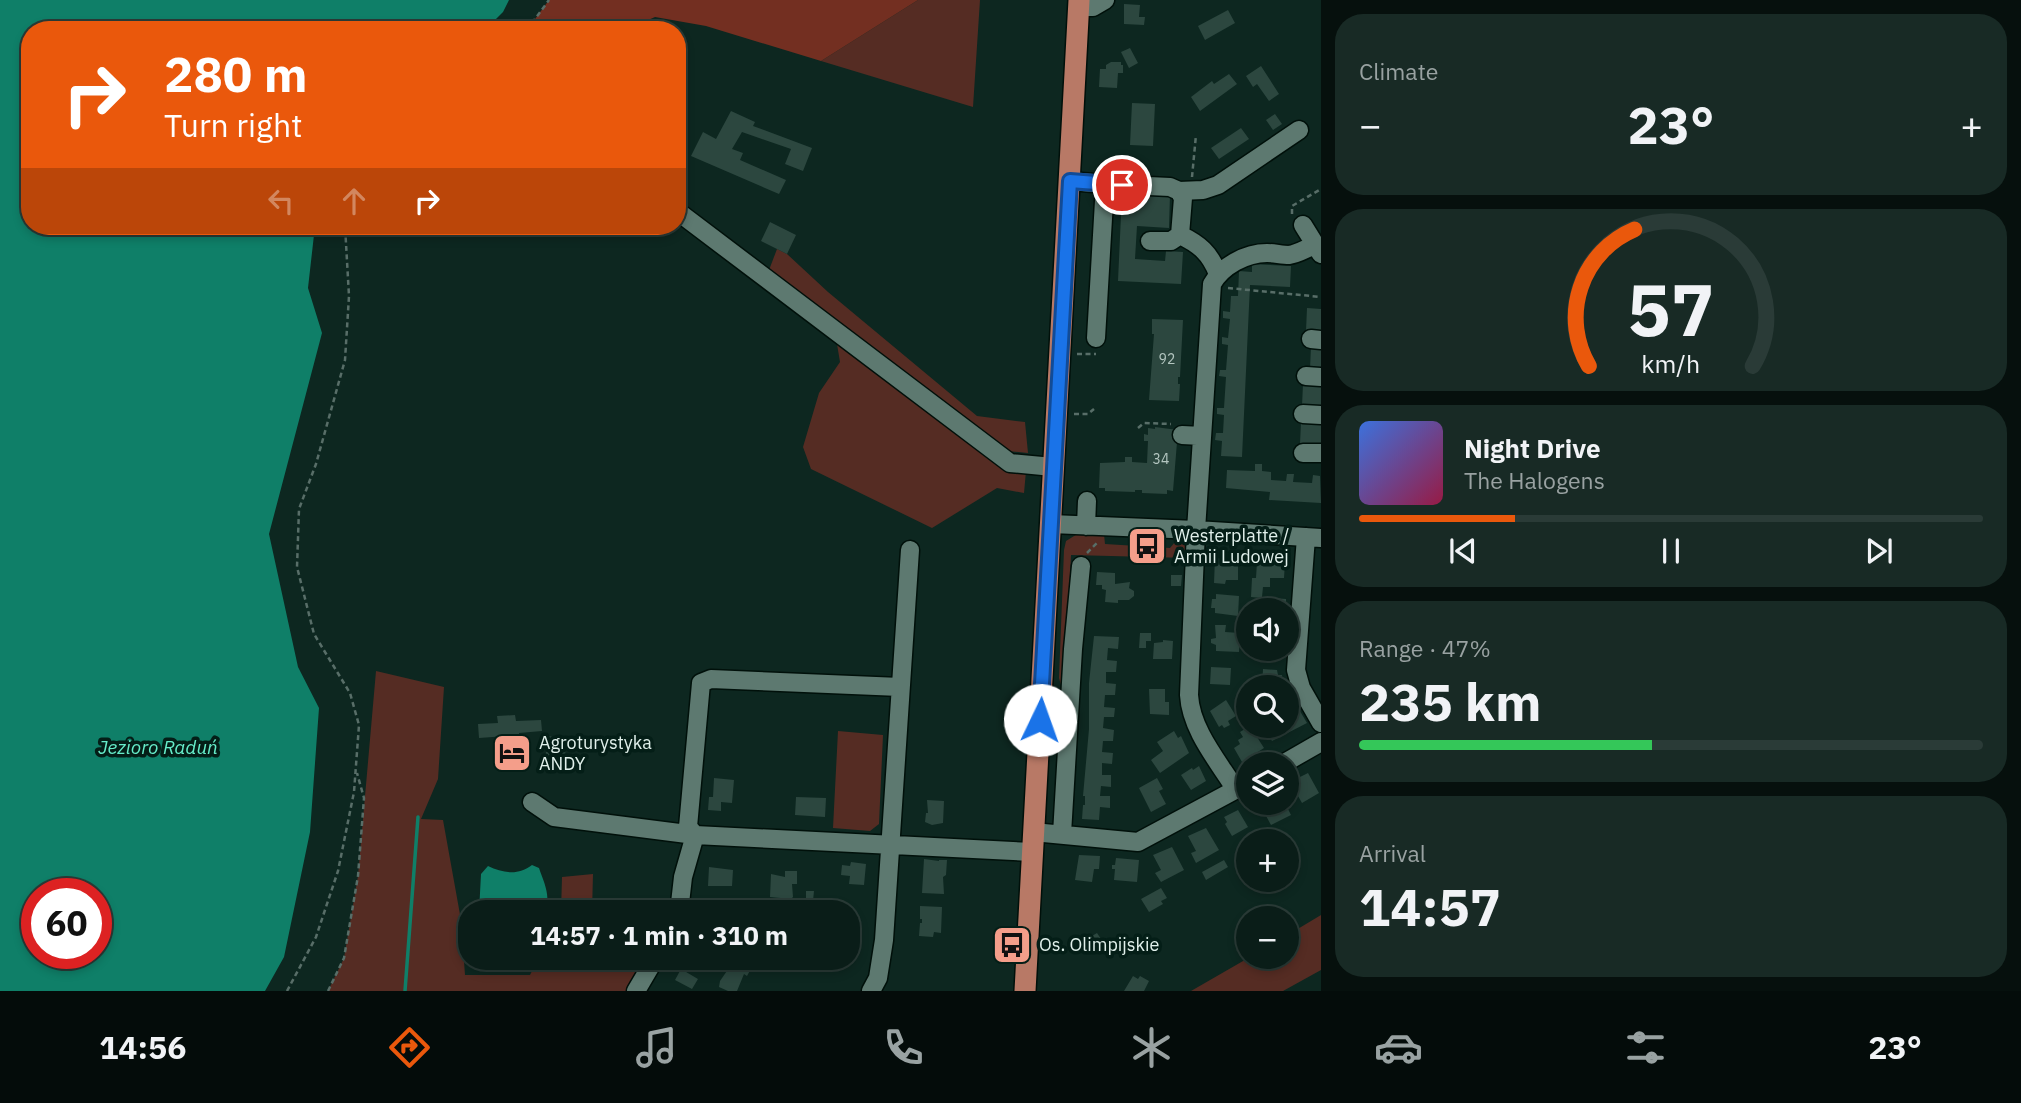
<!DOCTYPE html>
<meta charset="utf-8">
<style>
body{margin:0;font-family:"IBM Plex Sans",sans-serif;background:#182a25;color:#f1f3f6;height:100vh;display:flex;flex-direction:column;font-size:26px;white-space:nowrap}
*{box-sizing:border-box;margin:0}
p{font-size:23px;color:#99a2a2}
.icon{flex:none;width:38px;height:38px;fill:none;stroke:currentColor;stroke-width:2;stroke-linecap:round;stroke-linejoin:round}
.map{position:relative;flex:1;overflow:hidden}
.details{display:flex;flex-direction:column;gap:14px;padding:14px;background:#06100d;width:700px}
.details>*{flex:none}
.banner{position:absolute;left:21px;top:21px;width:665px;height:214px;border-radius:28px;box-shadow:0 4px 10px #0003,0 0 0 2px #2a3b37;background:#ea580c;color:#fff;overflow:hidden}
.buttons{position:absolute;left:1236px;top:598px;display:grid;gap:14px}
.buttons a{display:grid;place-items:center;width:63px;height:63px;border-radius:50%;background:#0a1d18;box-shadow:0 4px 10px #0003,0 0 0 2px #2a3b37;font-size:35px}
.speed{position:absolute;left:21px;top:878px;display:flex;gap:14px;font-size:35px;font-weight:700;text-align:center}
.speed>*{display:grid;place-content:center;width:91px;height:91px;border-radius:50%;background:#0a1d18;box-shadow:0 4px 10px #0003,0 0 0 2px #2a3b37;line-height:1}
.speed .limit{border:10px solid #d22;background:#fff;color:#111}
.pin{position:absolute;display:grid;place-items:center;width:60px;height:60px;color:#fff;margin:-30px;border:4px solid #fff;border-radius:50%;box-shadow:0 2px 7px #0007}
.me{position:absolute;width:77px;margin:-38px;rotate:3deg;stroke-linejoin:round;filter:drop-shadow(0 0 5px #0008)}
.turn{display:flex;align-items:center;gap:24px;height:147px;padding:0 28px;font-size:32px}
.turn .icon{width:91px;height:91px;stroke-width:2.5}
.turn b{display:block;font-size:49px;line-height:60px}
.lanes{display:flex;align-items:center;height:66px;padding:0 28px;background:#0003;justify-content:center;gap:35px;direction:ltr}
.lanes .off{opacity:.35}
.big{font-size:52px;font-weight:700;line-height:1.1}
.details .tile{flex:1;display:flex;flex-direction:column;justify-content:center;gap:10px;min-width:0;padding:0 24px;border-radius:28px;background:#182a25}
.details .dial{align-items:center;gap:0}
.dial svg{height:182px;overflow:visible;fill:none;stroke:#2a3b37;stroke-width:7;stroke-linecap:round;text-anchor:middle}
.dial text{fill:#f1f3f6;stroke:none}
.song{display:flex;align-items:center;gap:21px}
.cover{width:84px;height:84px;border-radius:10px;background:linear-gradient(135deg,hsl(220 70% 55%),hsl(340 70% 35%))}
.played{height:7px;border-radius:4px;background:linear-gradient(90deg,#ea580c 25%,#2a3b37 25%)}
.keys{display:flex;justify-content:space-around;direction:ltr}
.heat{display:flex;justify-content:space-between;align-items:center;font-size:38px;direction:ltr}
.charge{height:10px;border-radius:5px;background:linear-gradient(90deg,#34c759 47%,#2a3b37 0)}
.trip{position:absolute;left:458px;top:900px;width:402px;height:70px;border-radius:28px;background:#0a1d18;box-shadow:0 4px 10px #0003,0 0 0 2px #2a3b37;font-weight:700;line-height:70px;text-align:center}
.tab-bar{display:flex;height:112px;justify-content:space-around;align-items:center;background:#040c0a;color:#99a2a2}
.tab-bar .icon{width:49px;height:49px}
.tab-bar .on{color:#ea580c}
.tab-bar b{font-size:32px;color:#f1f3f6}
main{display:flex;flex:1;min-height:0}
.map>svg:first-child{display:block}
.green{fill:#552c23}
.forest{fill:#732f21}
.water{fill:#0f7f68;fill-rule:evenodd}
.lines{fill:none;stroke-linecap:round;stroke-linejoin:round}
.stream{stroke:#0f7f68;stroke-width:3.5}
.building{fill:#2c473f}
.minor-casing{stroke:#00100a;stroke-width:21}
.major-casing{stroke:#00100a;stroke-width:24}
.path{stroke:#586e68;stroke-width:2.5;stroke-dasharray:5 3.5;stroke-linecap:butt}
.minor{stroke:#5d7970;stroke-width:18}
.major{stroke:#b87966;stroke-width:21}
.route-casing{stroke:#114b97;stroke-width:18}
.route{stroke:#1a73e8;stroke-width:12}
.labels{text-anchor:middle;stroke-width:7;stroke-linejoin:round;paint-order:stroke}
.number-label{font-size:14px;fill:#b4c6c0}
.poi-label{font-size:18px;fill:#e1f0eb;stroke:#041e17;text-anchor:start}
.water-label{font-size:19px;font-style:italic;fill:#66edca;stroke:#041e17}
</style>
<main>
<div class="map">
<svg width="1321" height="991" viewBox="0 0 1321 991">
<rect width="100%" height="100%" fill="#0d2720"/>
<path class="green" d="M918 0H980L973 107 821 61Z
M777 249 787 254 828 292 977 416 1025 422 1028 453 1007 451 1026 471 1024 493 997 488 932 528 811 469 803 447 819 393 840 362 835 332 766 278Z
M1079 533 1104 534 1105 544 1170 548 1180 536 1196 542 1189 558 1071 555 1064 696 1059 678 1064 550 1066 541Z
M376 671 444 687 438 779 421 819 443 820 461 920 465 975H530L539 957H610L642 965 626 991H328L344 958 358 876Z
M838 731 883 735 879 824 870 831 833 828Z
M593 874 592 912H561L562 877Z
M1321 915V970L1283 991H1191L1250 957H1286V936Z"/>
<path class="forest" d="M549 0H918L821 61 706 26 655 17 626 30H527Z"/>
<path class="water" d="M0 0H509L503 12 485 30H30V226H315L308 288 322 333 269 534 298 667 319 708 310 832 284 957 265 991H0ZM37 894H96V954H37Z
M532 865 539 868C544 883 552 897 544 912H479L481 874 488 866C503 873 518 876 532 865Z"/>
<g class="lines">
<path class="stream" d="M405 991 418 817"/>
</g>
<path class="building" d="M1124 4 1140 5 1139 17H1145L1144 25 1124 24Z
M1228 10 1235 23 1205 40 1198 26Z
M1130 48 1138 63 1129 68 1121 52Z
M1111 62H1121V65H1123V73H1118L1117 88 1099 87 1100 69H1106V65Z
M1261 66 1279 94 1269 101 1257 84 1253 87 1246 76Z
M1229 74 1237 84 1200 111 1191 97 1212 81 1214 84Z
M1132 103 1155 104 1153 146 1130 145Z
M731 111 755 122 753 126 812 148 803 171 785 164 791 149 742 132 732 149 743 153 740 160 786 180 779 194 691 156 703 132 716 139Z
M1275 114 1282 124 1273 130 1266 120Z
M1241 128 1249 139 1219 159 1211 148Z
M1122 193 1170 195 1169 228 1137 226 1135 259 1165 261 1166 251 1183 252 1181 284 1118 281Z
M770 222 796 235 787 254 761 241Z
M1252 264 1291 266 1290 287 1250 285 1242 457 1221 456 1222 441 1215 440 1216 433H1223L1224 415 1217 414V408H1224L1226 377 1219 376 1220 370H1226L1228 345 1222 344V337L1228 338 1230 319 1223 318V311L1230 312 1231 296H1238L1239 271 1252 272Z
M1307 308 1321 309V331H1306Z
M1152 319 1183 320 1180 377H1178V384H1180L1179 401 1149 400 1154 334H1152Z
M1311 346 1321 347V369H1310Z
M1303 384 1321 385V407L1302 406Z
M1301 422 1321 423V445L1300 444Z
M1155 427 1178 430 1173 491 1167 490V494L1142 493V490H1135V492L1105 491V488H1099L1100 463 1125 462V457H1132V462L1147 463 1148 441H1144V434L1148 435V428L1155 429Z
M1255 464H1262V471L1271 472V480L1286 481 1287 474H1294L1293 482 1312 483 1313 475 1320 476 1321 503 1269 500 1270 492 1226 488 1227 470 1255 471Z
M1260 557 1269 558 1271 561 1285 562 1284 578H1270V587H1263L1262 597 1286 599V611H1262V598L1251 597 1252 578H1256L1257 562Z
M1215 558 1238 560V580H1226L1225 584 1214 583Z
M1097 572 1115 573V584L1130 582 1129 588 1134 591V596L1129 600H1118V603L1105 602 1106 590 1102 589V585H1096Z
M1171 575H1182L1181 586H1171Z
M1216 594 1239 596 1238 616 1215 613V608H1211L1212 599H1216Z
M1215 625H1226L1225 632 1240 633 1239 652 1216 651V645L1211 643V639L1216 638Z
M1140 633H1151V641H1146V648H1139Z
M1094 636 1119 637 1118 649 1108 648 1107 660 1117 661 1116 672H1106V683L1116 684 1115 695H1105L1104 707 1115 708 1114 717H1104L1103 728 1114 730 1113 741H1103L1102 752 1113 753 1112 764 1102 763V775H1111V787L1101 786 1100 796H1110V808L1100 807 1099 820 1082 819 1083 805H1085V796H1083L1089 729V683Z
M1163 640 1173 641 1172 659H1153L1154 643 1163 642Z
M1211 667 1231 668 1230 685 1210 684Z
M1263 669 1277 670 1278 675H1282L1278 688 1262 687Z
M1149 689H1165V702H1169V715L1150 714Z
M1226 700 1236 716 1228 721 1230 725 1224 728 1222 725 1219 727 1210 711Z
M1297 706 1307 723 1272 741 1263 726H1286V707L1289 711Z
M515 715 516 721 541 720 542 731 519 733V735L479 738 478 724 498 723 497 716Z
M1250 726 1264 748 1242 762 1234 748 1240 744 1238 740 1243 737 1240 732Z
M1174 731 1178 738 1181 736 1189 753 1160 773 1151 760 1163 751 1157 742Z
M548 736 567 739 564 763 545 760Z
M1199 766 1206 781 1191 790 1181 775 1192 768 1193 770Z
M1308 773 1319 793 1302 803 1290 782Z
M714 778 734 780 732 803 721 802V811L708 810 709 797H713Z
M1157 778 1163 789 1159 791 1166 804 1151 812 1139 788Z
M796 797 826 798 825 817 795 815Z
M927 800 944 801 943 823 932 825 925 822 926 813H928Z
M1259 803H1285L1291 815 1271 825Z
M1238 810 1248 827 1232 836 1225 824 1227 822 1224 817Z
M1206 828 1219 850 1196 863 1191 853 1196 851 1188 836Z
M1280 830 1286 842H1272L1269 836Z
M1172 847 1184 870 1161 882 1155 873 1161 870 1153 855Z
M1079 855 1100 856 1099 869H1094L1092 882 1075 880Z
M1116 858 1139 860 1137 882 1114 880 1115 869H1112V865H1115Z
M924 859 939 861V860H947L946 875 943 877 944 894 922 893Z
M1224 860 1228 867 1206 880 1202 872Z
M851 862 866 864 864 885 849 884 850 876 841 875 842 865 850 866Z
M709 867 733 870 732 886H708Z
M785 871H797V884H792L793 897 791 899 770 897 771 874 785 877Z
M1161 888 1167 898 1161 901 1163 904 1149 912 1141 899Z
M806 891H814L813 901H806Z
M920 906 942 907 941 933 934 932 933 937 919 936 920 923H922V919H920Z
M1097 933 1101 939 1090 944 1087 939Z
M727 957H740L753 965 747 976 744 974 737 991H728L719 987 720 981 731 965 724 961Z
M681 969 698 979 692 989 675 980Z
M1133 976 1138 979 1140 976 1149 981 1144 991H1124Z"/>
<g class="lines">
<g class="minor-casing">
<path id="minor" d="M1079 7H1093L1105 0
M1070 181 1105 184 1096 338
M1105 184 1170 187 1179 191 1183 198 1180 235 1171 241H1150
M1179 191 1203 190 1218 185 1299 130
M677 211 1010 463 1053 467
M1303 225 1321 254
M1180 235C1199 244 1210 253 1218 274
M1311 339 1321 340
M1306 376 1321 377
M1303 414 1321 415
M1182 435 1202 436
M1303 453H1321
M1051 524 1196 530 1321 538
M1086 526 1087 501
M1306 537 1296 670 1301 688 1321 723
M1281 765 1321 742
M1236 790C1218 761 1191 730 1189 695L1196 530 1212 284C1222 266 1246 253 1267 253 1274 253 1282 255 1289 255 1298 254 1307 248 1315 245
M532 802 554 817 695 835 1032 852
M1033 832 1138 842 1248 783
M1062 834 1073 649 1081 566
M679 912 683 877 695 835 688 827 701 683 711 679 900 687
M636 991 656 957
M871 991 878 978 884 940 910 550"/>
</g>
<g class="major-casing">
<path id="major" d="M1025 991 1079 0"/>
</g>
<path class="path" d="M527 30 549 0
M1192 177 1196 135
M1292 214V206L1321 189
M1228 288 1321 297
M1077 354H1096
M1074 414H1088L1094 409
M1138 428 1144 423 1171 424
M1087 553 1099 541
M287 991 316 937 338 871 354 792 359 725 350 693 314 634 297 567 299 509 316 464 345 360 349 296 345 226
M328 991 344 958 358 876 364 798 357 773"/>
<use href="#minor" class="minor"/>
<use href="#major" class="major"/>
</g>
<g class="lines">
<g class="route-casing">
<path id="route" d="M1040 720 1070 181 1122 185"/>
</g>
<use href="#route" class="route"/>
</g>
<defs>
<g id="bus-square" transform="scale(2.0125)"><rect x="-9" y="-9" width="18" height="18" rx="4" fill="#f49e8a" stroke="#041e17"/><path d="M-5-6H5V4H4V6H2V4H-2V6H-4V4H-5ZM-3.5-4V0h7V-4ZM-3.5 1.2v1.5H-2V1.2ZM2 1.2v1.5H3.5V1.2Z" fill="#111"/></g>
<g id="hotel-square" transform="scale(2.0125)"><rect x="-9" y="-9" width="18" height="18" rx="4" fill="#f49e8a" stroke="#041e17"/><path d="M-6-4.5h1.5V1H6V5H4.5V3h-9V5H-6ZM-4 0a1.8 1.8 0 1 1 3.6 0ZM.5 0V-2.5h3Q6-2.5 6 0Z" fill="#111"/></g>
</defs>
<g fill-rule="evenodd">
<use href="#bus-square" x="1147" y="546"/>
<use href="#hotel-square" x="512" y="753"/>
<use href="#bus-square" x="1012" y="945"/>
</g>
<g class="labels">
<g class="number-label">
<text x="1167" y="364">92</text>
<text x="1161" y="464">34</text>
</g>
<g class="poi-label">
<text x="1174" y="542">Westerplatte /<tspan x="1174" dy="21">Armii Ludowej</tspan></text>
<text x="539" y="749">Agroturystyka<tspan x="539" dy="21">ANDY</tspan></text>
<text x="1039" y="951">Os. Olimpijskie</text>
</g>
<g class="water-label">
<text x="158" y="754">Jezioro Raduń</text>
</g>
</g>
</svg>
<div class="buttons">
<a><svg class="icon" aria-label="sound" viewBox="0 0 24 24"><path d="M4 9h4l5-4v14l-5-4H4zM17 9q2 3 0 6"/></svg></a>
<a><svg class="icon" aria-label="search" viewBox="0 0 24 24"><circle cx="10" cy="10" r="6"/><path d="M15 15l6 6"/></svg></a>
<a><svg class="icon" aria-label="layers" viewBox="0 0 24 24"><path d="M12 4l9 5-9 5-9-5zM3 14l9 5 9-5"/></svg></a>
<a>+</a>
<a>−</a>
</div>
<div class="speed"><div class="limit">60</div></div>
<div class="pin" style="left:1122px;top:185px;background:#d93025"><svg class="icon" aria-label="arrive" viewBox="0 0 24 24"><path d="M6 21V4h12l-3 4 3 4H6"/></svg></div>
<svg class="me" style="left:1040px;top:720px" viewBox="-20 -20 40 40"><circle r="19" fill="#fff"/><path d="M0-13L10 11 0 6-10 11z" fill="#1a73e8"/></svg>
<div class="trip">14:57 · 1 min · 310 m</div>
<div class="banner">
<div class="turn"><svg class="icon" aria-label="right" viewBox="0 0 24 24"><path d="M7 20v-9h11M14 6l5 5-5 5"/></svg><div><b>280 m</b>Turn right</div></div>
<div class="lanes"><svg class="icon off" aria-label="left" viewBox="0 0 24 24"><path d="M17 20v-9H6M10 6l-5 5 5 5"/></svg><svg class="icon off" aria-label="ahead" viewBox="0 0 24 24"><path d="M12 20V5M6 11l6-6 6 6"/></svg><svg class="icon" aria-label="right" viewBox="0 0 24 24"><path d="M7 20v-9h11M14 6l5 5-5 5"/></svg></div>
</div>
</div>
<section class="details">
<div class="tile"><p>Climate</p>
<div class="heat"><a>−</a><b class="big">23°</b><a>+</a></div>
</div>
<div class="tile dial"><svg viewBox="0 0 100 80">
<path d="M14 69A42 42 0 1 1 86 69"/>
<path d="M14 69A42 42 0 0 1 34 9" stroke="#ea580c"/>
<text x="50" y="56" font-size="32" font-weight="700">57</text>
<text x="50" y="72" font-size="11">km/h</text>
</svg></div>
<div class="tile">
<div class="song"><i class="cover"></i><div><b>Night Drive</b><p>The Halogens</p></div></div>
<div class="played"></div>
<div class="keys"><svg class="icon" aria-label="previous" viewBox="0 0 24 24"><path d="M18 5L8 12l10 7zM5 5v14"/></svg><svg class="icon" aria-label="pause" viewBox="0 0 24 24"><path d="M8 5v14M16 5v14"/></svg><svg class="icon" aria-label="next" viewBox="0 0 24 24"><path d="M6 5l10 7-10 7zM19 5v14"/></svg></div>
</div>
<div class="tile"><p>Range · 47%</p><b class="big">235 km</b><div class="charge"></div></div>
<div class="tile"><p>Arrival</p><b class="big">14:57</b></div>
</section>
</main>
<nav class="tab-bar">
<b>14:56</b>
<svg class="icon on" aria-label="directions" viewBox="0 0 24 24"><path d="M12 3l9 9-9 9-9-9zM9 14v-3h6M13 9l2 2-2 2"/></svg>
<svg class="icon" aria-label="music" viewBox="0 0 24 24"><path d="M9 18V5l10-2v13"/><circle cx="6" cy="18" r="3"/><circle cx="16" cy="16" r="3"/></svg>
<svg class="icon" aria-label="phone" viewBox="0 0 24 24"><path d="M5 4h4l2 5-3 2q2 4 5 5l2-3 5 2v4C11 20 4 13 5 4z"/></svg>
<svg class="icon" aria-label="climate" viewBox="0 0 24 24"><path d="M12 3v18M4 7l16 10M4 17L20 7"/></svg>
<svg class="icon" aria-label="car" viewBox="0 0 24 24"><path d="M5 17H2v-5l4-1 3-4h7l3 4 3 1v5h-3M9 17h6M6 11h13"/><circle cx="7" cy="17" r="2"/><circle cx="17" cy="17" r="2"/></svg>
<svg class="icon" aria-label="filters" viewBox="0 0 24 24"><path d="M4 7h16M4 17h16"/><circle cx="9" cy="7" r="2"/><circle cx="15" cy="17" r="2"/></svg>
<b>23°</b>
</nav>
